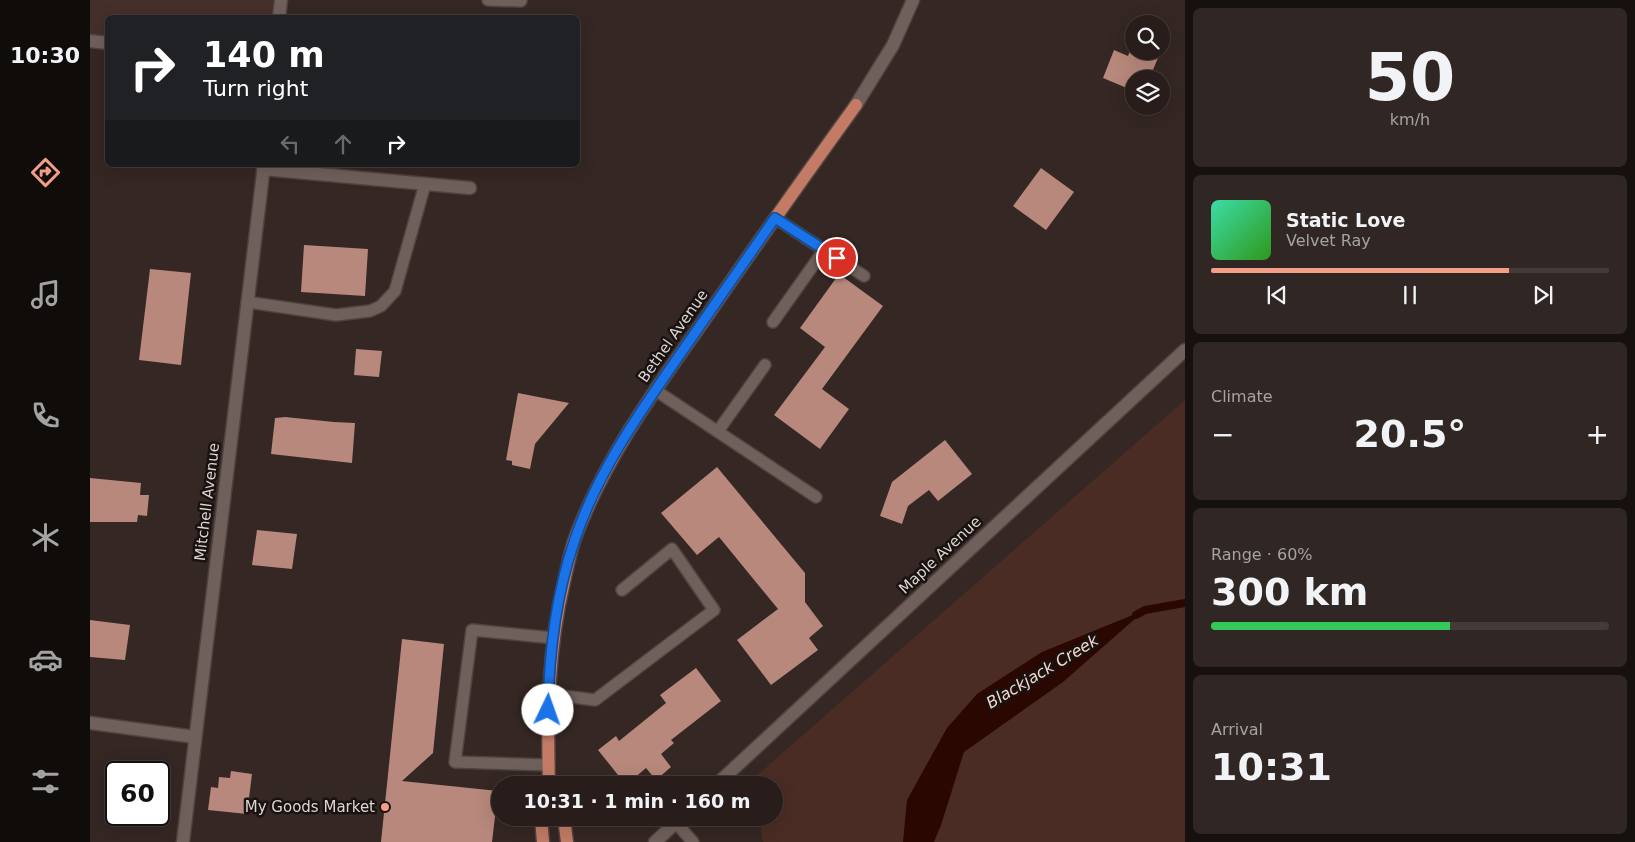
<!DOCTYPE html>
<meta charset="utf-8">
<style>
body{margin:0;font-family:"DejaVu Sans",sans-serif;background:#302623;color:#f1f3f6;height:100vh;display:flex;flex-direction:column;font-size:19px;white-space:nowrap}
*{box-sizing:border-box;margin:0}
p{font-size:16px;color:#a5a2a2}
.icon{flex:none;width:28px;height:28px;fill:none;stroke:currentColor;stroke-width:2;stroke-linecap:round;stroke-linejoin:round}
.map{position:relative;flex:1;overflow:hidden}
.side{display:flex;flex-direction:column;gap:8px;padding:8px;background:#16100e;width:450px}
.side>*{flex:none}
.top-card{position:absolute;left:15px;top:15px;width:475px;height:152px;border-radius:8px;box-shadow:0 5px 20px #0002,0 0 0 1px #443b39;background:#202124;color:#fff;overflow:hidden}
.controls{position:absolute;left:1035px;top:15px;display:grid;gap:10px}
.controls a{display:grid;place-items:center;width:45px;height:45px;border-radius:50%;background:#281d1a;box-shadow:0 5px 20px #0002,0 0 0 1px #443b39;font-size:25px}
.speed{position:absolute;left:15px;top:761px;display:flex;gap:10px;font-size:25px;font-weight:700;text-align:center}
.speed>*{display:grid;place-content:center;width:65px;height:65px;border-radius:50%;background:#281d1a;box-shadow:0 5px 20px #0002,0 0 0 1px #443b39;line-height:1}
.speed .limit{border:2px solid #111;border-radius:8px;background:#fff;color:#111}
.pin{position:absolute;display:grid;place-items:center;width:42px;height:42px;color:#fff;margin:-21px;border:2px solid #fff;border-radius:50%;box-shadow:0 1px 5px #0007}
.me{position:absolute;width:55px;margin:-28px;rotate:3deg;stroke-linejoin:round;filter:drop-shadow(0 0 4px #0008)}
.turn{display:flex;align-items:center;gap:18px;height:105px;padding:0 15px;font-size:22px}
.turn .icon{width:65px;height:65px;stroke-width:2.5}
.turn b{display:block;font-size:35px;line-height:42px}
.lanes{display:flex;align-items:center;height:48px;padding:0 15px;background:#0003;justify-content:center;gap:25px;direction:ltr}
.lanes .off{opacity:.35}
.big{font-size:38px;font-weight:700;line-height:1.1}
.side .card{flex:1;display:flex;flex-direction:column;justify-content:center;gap:8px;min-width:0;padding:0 18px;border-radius:8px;background:#302623}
.side .dial{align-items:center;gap:0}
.dial b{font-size:65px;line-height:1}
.song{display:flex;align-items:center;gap:15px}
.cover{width:60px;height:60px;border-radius:8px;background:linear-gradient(135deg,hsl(160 70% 55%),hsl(110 70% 35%))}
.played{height:5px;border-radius:2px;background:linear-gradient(90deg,#f49e87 75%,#443b39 75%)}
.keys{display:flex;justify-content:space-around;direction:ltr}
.heat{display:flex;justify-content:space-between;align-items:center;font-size:28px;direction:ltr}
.charge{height:8px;border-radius:4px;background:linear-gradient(90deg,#34c759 60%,#443b39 0)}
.trip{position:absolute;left:401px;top:776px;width:292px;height:50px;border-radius:25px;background:#281d1a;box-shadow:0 5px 20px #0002,0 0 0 1px #443b39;font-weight:700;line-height:50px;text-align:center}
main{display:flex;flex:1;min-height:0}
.menu{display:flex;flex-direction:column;width:90px;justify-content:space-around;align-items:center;background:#100c0a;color:#a5a2a2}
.menu .icon{width:35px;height:35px}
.menu .current{color:#f49e87}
.menu b{font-size:22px;color:#f1f3f6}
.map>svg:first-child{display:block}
.built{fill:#442f2a}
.green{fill:#4a2c24}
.water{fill:#2a0701}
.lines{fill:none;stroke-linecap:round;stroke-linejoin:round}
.stream{stroke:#2a0701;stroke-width:8}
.building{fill:#b7887b}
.service-casing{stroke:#4f4340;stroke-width:14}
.minor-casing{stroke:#4f4340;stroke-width:15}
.tertiary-casing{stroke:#4f4340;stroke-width:15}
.secondary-casing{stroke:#4f4340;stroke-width:15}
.primary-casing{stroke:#4f4340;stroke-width:15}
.service{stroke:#70605b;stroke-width:11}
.minor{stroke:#70605b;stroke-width:12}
.tertiary{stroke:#70605b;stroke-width:12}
.secondary{stroke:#70605b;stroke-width:12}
.primary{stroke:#c37b66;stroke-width:12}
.route-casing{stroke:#114b97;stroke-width:12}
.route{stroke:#1a73e8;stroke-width:9}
.poi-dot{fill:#f49e87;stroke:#181210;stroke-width:2}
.labels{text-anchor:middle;stroke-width:5;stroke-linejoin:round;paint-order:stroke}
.street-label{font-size:15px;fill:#dfd6d3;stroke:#181210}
.poi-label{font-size:15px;fill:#dfd6d3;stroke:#181210;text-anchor:end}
.water-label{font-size:16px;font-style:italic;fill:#f6d7ce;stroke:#181210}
</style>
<main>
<nav class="menu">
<b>10:30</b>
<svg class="icon current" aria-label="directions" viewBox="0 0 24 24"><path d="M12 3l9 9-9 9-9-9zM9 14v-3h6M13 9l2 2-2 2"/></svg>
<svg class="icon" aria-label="music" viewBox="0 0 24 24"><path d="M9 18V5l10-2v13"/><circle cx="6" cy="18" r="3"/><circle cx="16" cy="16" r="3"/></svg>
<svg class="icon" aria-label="phone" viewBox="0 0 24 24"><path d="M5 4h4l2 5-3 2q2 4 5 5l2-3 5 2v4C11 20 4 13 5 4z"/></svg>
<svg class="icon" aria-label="climate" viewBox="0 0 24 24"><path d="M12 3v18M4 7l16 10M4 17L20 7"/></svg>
<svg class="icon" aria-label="car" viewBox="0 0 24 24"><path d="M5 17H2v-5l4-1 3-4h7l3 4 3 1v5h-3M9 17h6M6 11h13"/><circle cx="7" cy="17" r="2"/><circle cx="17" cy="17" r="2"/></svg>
<svg class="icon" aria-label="filters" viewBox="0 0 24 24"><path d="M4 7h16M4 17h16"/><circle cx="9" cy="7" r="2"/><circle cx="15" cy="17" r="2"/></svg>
</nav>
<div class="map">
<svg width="1095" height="842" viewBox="0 0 1095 842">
<rect width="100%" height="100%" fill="#352723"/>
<path class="built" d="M0 0H191L189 17 18 18 17 43 0 41Z"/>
<path class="green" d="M1095 400V842H673L670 823 659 818H685V785H656Z"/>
<path class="water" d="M1055 610 973 682 874 752 851 825 844 842H813L817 800 857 728 887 694 952 652Z"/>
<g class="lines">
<path class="stream" d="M1046 615 1055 610 1095 603"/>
</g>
<path class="building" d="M1024 50 1038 56 1040 51H1071L1059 79H1044V91L1013 78Z
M951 168 984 192 956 230 923 206Z
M214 245 278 249 275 296 211 292Z
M60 269 101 273 91 365 49 360Z
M749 274 793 306 732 389 759 409 730 449 684 415 735 347 710 328Z
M266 349 292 351 289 377 264 375Z
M428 393 479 403 445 444 440 469 422 465V461L416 460Z
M195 417 244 422 265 423 262 463 181 454 185 418Z
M855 440 882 474 848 501 839 490 818 506 812 524 790 516 802 482Z
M627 467 715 573V602L733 626 719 638 728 650 681 685 647 640 688 609 629 537 607 555 571 513Z
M0 478 51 483 50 495H59L57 516 48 515 47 522H0Z
M167 530 207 534 202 569 162 565Z
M0 620 40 625 35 660 0 657Z
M312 639 354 644 343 753 312 781 408 791 402 842H291Z
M606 668 631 701 581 740 584 743 571 754 581 767 566 780 556 768 536 785 508 750 526 736 529 741 576 703 570 695Z
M141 771 162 774 157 814 118 810 121 787 128 788 129 777 140 778Z"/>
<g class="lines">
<g class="service-casing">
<path id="service" d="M398 0 431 1
M685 218 774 276
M157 302 246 315 280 311 291 306 305 291 335 184
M683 322 734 250
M565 390 726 497
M628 431 675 365
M458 694 505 700 624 610 582 549 532 590
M459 765 365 762 382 630 463 638
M586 823 603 842"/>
</g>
<g class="minor-casing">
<path id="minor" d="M0 41 18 43
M173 169 380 188
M0 723 105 737
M626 785 1095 350
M565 842 591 818"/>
</g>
<g class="tertiary-casing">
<path id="tertiary" d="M189 18 191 0
M93 842 174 165"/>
</g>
<g class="secondary-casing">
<path id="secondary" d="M766 105 803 45 823 0"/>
</g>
<g class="primary-casing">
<path id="primary" d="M459 785C457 716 458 649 474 582 477 568 480 554 484 541 513 461 564 391 613 322 663 249 714 177 766 105
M451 818 453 842
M474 818 477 842"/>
</g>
<use href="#service" class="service"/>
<use href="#minor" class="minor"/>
<use href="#tertiary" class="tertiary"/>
<use href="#secondary" class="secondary"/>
<use href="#primary" class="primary"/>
</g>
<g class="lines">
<g class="route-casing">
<path id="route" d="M458 710C459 654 466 595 484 542 508 469 555 405 598 343 627 301 656 260 685 218L747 258"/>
</g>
<use href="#route" class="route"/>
</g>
<circle class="poi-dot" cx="295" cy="807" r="5"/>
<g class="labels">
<g class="street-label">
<text transform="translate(583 336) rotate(-55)" y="5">Bethel Avenue</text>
<text transform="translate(117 502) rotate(-83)" y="5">Mitchell Avenue</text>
<text transform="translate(850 555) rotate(-43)" y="5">Maple Avenue</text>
</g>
<g class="poi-label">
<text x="285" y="812">My Goods Market</text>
</g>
<g class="water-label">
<text transform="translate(952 671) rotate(-31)" y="6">Blackjack Creek</text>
</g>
</g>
</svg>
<div class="controls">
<a><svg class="icon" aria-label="search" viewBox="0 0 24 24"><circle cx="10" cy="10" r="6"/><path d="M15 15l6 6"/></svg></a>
<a><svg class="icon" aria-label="layers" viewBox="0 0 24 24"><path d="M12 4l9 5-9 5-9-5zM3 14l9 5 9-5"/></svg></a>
</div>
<div class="speed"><div class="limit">60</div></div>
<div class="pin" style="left:747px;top:258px;background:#d93025"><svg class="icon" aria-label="arrive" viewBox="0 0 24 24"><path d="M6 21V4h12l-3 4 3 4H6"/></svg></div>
<svg class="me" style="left:458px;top:710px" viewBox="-20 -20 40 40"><circle r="19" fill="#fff"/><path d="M0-13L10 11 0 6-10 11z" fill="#1a73e8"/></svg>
<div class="trip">10:31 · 1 min · 160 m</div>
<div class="top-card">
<div class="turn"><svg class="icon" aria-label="right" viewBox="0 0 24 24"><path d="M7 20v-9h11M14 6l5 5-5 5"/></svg><div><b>140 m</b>Turn right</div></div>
<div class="lanes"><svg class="icon off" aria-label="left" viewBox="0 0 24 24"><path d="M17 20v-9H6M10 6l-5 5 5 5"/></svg><svg class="icon off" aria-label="ahead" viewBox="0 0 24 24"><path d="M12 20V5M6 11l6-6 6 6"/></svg><svg class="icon" aria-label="right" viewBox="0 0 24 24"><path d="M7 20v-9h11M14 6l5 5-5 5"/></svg></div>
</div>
</div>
<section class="side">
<div class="card dial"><b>50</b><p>km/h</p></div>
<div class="card">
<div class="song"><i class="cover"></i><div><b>Static Love</b><p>Velvet Ray</p></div></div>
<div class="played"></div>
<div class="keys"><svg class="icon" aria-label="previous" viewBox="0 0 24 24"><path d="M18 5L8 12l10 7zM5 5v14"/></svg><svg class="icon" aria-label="pause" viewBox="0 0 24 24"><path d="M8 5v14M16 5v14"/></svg><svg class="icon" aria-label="next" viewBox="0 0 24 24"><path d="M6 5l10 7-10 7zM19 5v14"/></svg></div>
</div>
<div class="card"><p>Climate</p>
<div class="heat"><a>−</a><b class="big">20.5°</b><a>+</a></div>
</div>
<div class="card"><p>Range · 60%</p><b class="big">300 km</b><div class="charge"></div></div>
<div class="card"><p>Arrival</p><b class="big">10:31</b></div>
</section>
</main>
